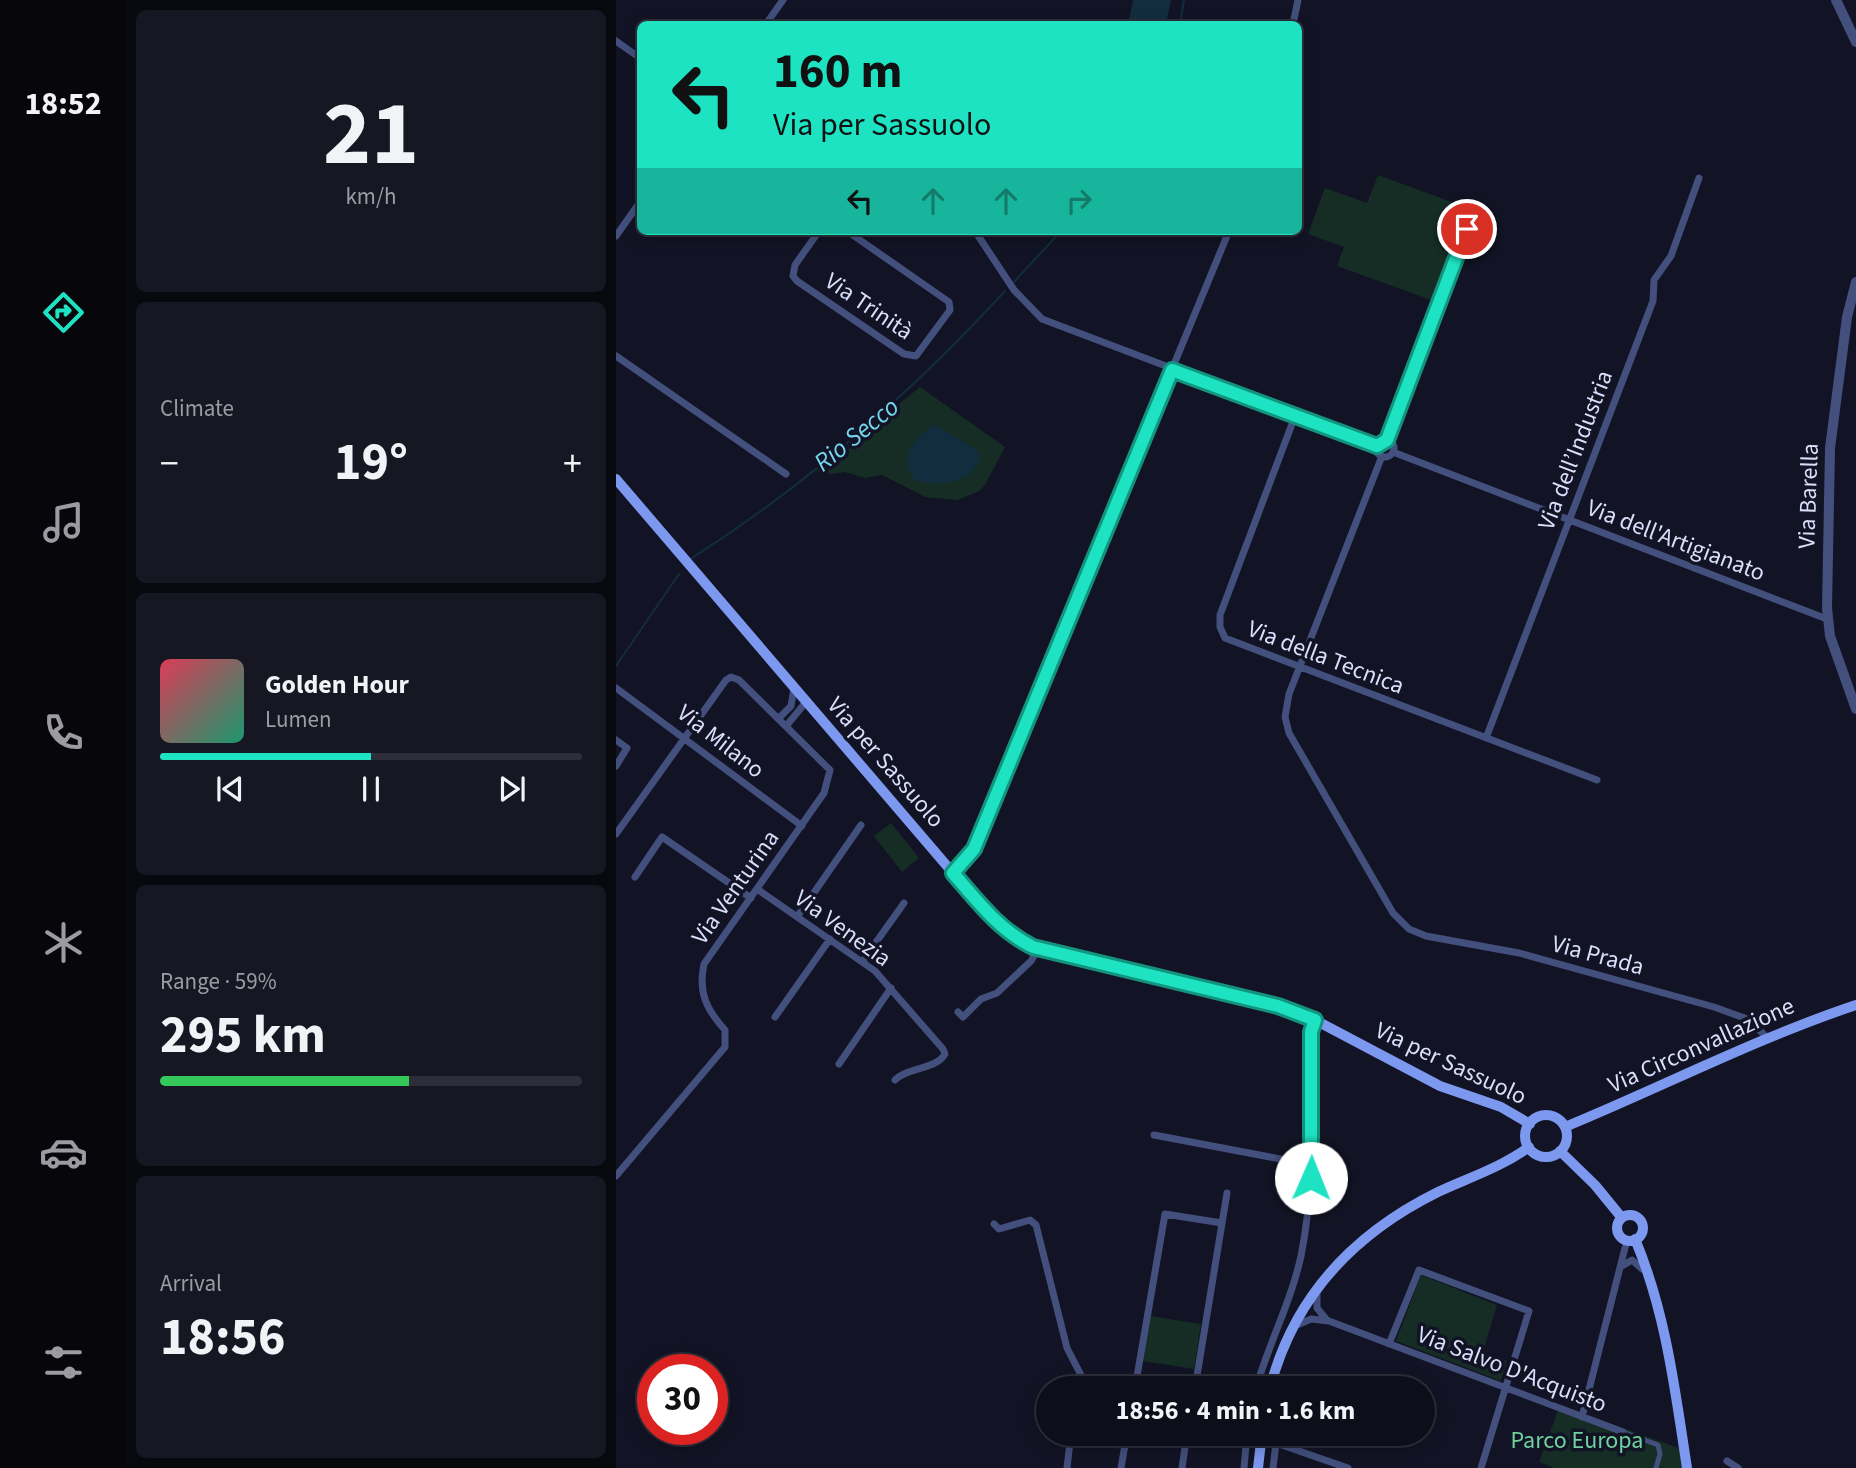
<!DOCTYPE html>
<meta charset="utf-8">
<style>
body{margin:0;font-family:"Source Sans 3",sans-serif;background:#171724;color:#f1f3f6;height:100vh;display:flex;flex-direction:column;font-size:26px;white-space:nowrap}
*{box-sizing:border-box;margin:0}
p{font-size:23px;color:#9b9ca3}
.icon{flex:none;width:38px;height:38px;fill:none;stroke:currentColor;stroke-width:2;stroke-linecap:round;stroke-linejoin:round}
.map{position:relative;flex:1;overflow:hidden}
.sheet{display:flex;flex-direction:column;gap:10px;padding:10px;background:#08080f;width:490px}
.sheet>*{flex:none}
.top-card{position:absolute;left:21px;top:21px;width:665px;height:214px;border-radius:10px;box-shadow:0 4px 18px #0003,0 0 0 2px #2e2e3a;background:#1de3c2;color:#111;overflow:hidden}
.speed{position:absolute;left:21px;top:1354px;display:flex;gap:14px;font-size:35px;font-weight:700;text-align:center}
.speed>*{display:grid;place-content:center;width:91px;height:91px;border-radius:50%;background:#0e0e1b;box-shadow:0 4px 18px #0003,0 0 0 2px #2e2e3a;line-height:1}
.speed .limit{border:10px solid #d22;background:#fff;color:#111}
.pin{position:absolute;display:grid;place-items:center;width:60px;height:60px;color:#fff;margin:-30px;border:4px solid #fff;border-radius:50%;box-shadow:0 2px 7px #0007}
.me{position:absolute;width:77px;margin:-38px;rotate:1deg;stroke-linejoin:round;filter:drop-shadow(0 0 5px #0008)}
.turn{display:flex;align-items:center;gap:24px;height:147px;padding:0 21px;font-size:32px}
.turn .icon{width:91px;height:91px;stroke-width:2.5}
.turn b{display:block;font-size:49px;line-height:60px}
.lanes{display:flex;align-items:center;height:66px;padding:0 21px;background:#0003;justify-content:center;gap:35px;direction:ltr}
.lanes .off{opacity:.35}
.big{font-size:52px;font-weight:700;line-height:1.1}
.sheet .tile{flex:1;display:flex;flex-direction:column;justify-content:center;gap:10px;min-width:0;padding:0 24px;border-radius:10px;background:#171724}
.sheet .dial{align-items:center;gap:0}
.dial b{font-size:91px;line-height:1}
.song{display:flex;align-items:center;gap:21px}
.cover{width:84px;height:84px;border-radius:10px;background:linear-gradient(135deg,hsl(350 70% 55%),hsl(160 70% 35%))}
.played{height:7px;border-radius:4px;background:linear-gradient(90deg,#1de3c2 50%,#2e2e3a 50%)}
.keys{display:flex;justify-content:space-around;direction:ltr}
.heat{display:flex;justify-content:space-between;align-items:center;font-size:38px;direction:ltr}
.charge{height:10px;border-radius:5px;background:linear-gradient(90deg,#34c759 59%,#2e2e3a 0)}
.trip{position:absolute;left:420px;top:1376px;width:399px;height:70px;border-radius:35px;background:#0e0e1b;box-shadow:0 4px 18px #0003,0 0 0 2px #2e2e3a;font-weight:700;line-height:70px;text-align:center}
main{display:flex;flex:1;min-height:0}
.dock{display:flex;flex-direction:column;width:126px;justify-content:space-around;align-items:center;background:#06060b;color:#9b9ca3}
.dock .icon{width:49px;height:49px}
.dock .current{color:#1de3c2}
.dock b{font-size:32px;color:#f1f3f6}
.map>svg:first-child{display:block}
.green{fill:#162d26}
.water{fill:#112d3e}
.lines{fill:none;stroke-linecap:round;stroke-linejoin:round}
.stream{stroke:#112d3e;stroke-width:2}
.pedestrian{stroke:#43507d;stroke-width:5}
.minor{stroke:#43507d;stroke-width:7}
.tertiary{stroke:#43507d;stroke-width:10}
.secondary{stroke:#7c98ef;stroke-width:10}
.route-casing{stroke:#13947e;stroke-width:18}
.route{stroke:#1de3c2;stroke-width:12}
.labels{text-anchor:middle;stroke-width:7;stroke-linejoin:round;paint-order:stroke}
.street-label{font-size:24px;fill:#d9defa;stroke:#121324}
.park-label{font-size:24px;fill:#6ed29e;stroke:#121324}
.water-label{font-size:26px;font-style:italic;fill:#74d6ee;stroke:#121324}
</style>
<main>
<nav class="dock">
<b>18:52</b>
<svg class="icon current" aria-label="directions" viewBox="0 0 24 24"><path d="M12 3l9 9-9 9-9-9zM9 14v-3h6M13 9l2 2-2 2"/></svg>
<svg class="icon" aria-label="music" viewBox="0 0 24 24"><path d="M9 18V5l10-2v13"/><circle cx="6" cy="18" r="3"/><circle cx="16" cy="16" r="3"/></svg>
<svg class="icon" aria-label="phone" viewBox="0 0 24 24"><path d="M5 4h4l2 5-3 2q2 4 5 5l2-3 5 2v4C11 20 4 13 5 4z"/></svg>
<svg class="icon" aria-label="climate" viewBox="0 0 24 24"><path d="M12 3v18M4 7l16 10M4 17L20 7"/></svg>
<svg class="icon" aria-label="car" viewBox="0 0 24 24"><path d="M5 17H2v-5l4-1 3-4h7l3 4 3 1v5h-3M9 17h6M6 11h13"/><circle cx="7" cy="17" r="2"/><circle cx="17" cy="17" r="2"/></svg>
<svg class="icon" aria-label="filters" viewBox="0 0 24 24"><path d="M4 7h16M4 17h16"/><circle cx="9" cy="7" r="2"/><circle cx="15" cy="17" r="2"/></svg>
</nav>
<section class="sheet">
<div class="tile dial"><b>21</b><p>km/h</p></div>
<div class="tile"><p>Climate</p>
<div class="heat"><a>−</a><b class="big">19°</b><a>+</a></div>
</div>
<div class="tile">
<div class="song"><i class="cover"></i><div><b>Golden Hour</b><p>Lumen</p></div></div>
<div class="played"></div>
<div class="keys"><svg class="icon" aria-label="previous" viewBox="0 0 24 24"><path d="M18 5L8 12l10 7zM5 5v14"/></svg><svg class="icon" aria-label="pause" viewBox="0 0 24 24"><path d="M8 5v14M16 5v14"/></svg><svg class="icon" aria-label="next" viewBox="0 0 24 24"><path d="M6 5l10 7-10 7zM19 5v14"/></svg></div>
</div>
<div class="tile"><p>Range · 59%</p><b class="big">295 km</b><div class="charge"></div></div>
<div class="tile"><p>Arrival</p><b class="big">18:56</b></div>
</section>
<div class="map">
<svg width="1240" height="1468" viewBox="0 0 1240 1468">
<rect width="100%" height="100%" fill="#121324"/>
<path class="green" d="M762 175 852 208 818 301 721 266 728 247 692 234 709 188 751 203Z
M304 387 389 447 369 485 362 492 341 500 309 497 266 475 249 478 229 472 215 474 200 471Z
M275 823 303 858 286 872 258 836Z
M805 1275 881 1305 867 1352 891 1361 885 1381 780 1341Z
M534 1316 585 1324 578 1369 527 1361Z
M944 1405 1065 1449 1068 1468H938L923 1462Z"/>
<path class="water" d="M517 0H555L550 24H512Z
M319 425 361 450 364 456C360 482 319 489 298 479 282 459 300 434 319 425Z"/>
<g class="lines">
<path class="stream" d="M564 24 568 0
M398 282 445 231
M76 558C191 485 296 392 389 291
M0 666 63 574"/>
<path class="pedestrian" d="M1007 1432 1042 1445 1044 1454 1040 1468"/>
<path class="minor" d="M150 24 167 0
M677 24 682 0
M0 41 24 58
M203 231 179 265 177 276 181 281 288 354 300 356 334 310 333 302 231 231
M359 231 398 290 426 319 761 446
M0 236 24 202
M0 356 170 474
M679 416 604 615V627L609 638 981 780
M760 448a9 9 0 1 1 18 0a9 9 0 1 1-18 0Z
M771 440 859 205
M777 452 1211 619
M766 456 673 694 669 717 673 733 777 913 793 929 810 936 903 953 1098 1007 1134 1020 1152 1039
M0 688 186 826
M163 718 175 706 178 688
M171 725 190 702
M870 738 1037 301 1038 280 1055 256 1083 178
M0 740 11 748 0 766
M0 834 110 680 115 677 123 680 214 770 208 793 88 964C82 992 90 1009 109 1030V1047L0 1176
M337 873 358 849 613 231
M19 877 46 837 135 898
M141 889 259 971 327 1049 329 1054C320 1070 291 1067 279 1080
M181 917 245 825
M246 962 288 903
M342 1012 347 1017 365 999 381 993 415 961 422 949
M159 1017 214 939
M223 1064 275 988
M538 1135 696 1165
M378 1224 383 1229 414 1220 420 1225 451 1348 467 1379
M1006 1266 1016 1260 1026 1269
M701 1292V1308L710 1319
M681 1325 695 1319 713 1321 1007 1432
M773 1344 803 1270 913 1311 865 1468
M463 1388 465 1381 471 1378 522 1387
M519 1388 549 1214 606 1223
M579 1388 611 1193
M640 1388C653 1343 675 1302 685 1256 700 1182 695 1108 695 1032L699 1020
M966 1417 1011 1240
M1111 1461 1122 1468
M451 1468 455 1433
M505 1468 511 1433
M566 1468 571 1433
M628 1468 631 1433
M657 1468 660 1443 732 1468"/>
<path class="tertiary" d="M1220 0 1240 42
M1240 282 1231 317 1214 448 1211 608 1214 636 1240 709"/>
<path class="secondary" d="M0 479 337 873 383 926 417 947 662 1006 699 1020 824 1086 885 1107 914 1124
M909 1136a21 21 0 1 1 42 0a21 21 0 1 1-42 0Z
M949 1127C1046 1087 1141 1038 1240 1005
M944 1151 979 1185 1006 1218
M1001 1228a13 13 0 1 1 26 0a13 13 0 1 1-26 0Z
M1019 1239C1050 1313 1059 1390 1071 1468
M654 1388C678 1296 739 1233 822 1192 852 1178 886 1167 913 1147
M642 1468 646 1433"/>
</g>
<g class="lines">
<g class="route-casing">
<path id="route" d="M695 1178V1032L699 1020 662 1006 417 947C383 930 362 902 337 873L358 849 556 370 761 446 771 440 851 229"/>
</g>
<use href="#route" class="route"/>
</g>
<g class="labels">
<g class="street-label">
<text transform="translate(253 306) rotate(34)" y="8">Via Trinità</text>
<text transform="translate(959 450) rotate(-69)" y="8">Via dell’Industria</text>
<text transform="translate(1192 496) rotate(-88)" y="8">Via Barella</text>
<text transform="translate(1060 540) rotate(21)" y="8">Via dell'Artigianato</text>
<text transform="translate(710 657) rotate(21)" y="8">Via della Tecnica</text>
<text transform="translate(105 741) rotate(38)" y="8">Via Milano</text>
<text transform="translate(270 762) rotate(49)" y="8">Via per Sassuolo</text>
<text transform="translate(119 887) rotate(-55)" y="8">Via Venturina</text>
<text transform="translate(227 928) rotate(36)" y="8">Via Venezia</text>
<text transform="translate(982 955) rotate(15)" y="8">Via Prada</text>
<text transform="translate(1085 1045) rotate(-24)" y="8">Via Circonvallazione</text>
<text transform="translate(835 1063) rotate(25)" y="8">Via per Sassuolo</text>
<text transform="translate(896 1369) rotate(21)" y="8">Via Salvo D'Acquisto</text>
</g>
<g class="park-label">
<text x="961" y="1448">Parco Europa</text>
</g>
<g class="water-label">
<text transform="translate(240 434) rotate(-39)" y="9">Rio Secco</text>
</g>
</g>
</svg>
<div class="speed"><div class="limit">30</div></div>
<div class="pin" style="left:851px;top:229px;background:#d93025"><svg class="icon" aria-label="arrive" viewBox="0 0 24 24"><path d="M6 21V4h12l-3 4 3 4H6"/></svg></div>
<svg class="me" style="left:695px;top:1178px" viewBox="-20 -20 40 40"><circle r="19" fill="#fff"/><path d="M0-13L10 11 0 6-10 11z" fill="#1de3c2"/></svg>
<div class="trip">18:56 · 4 min · 1.6 km</div>
<div class="top-card">
<div class="turn"><svg class="icon" aria-label="left" viewBox="0 0 24 24"><path d="M17 20v-9H6M10 6l-5 5 5 5"/></svg><div><b>160 m</b>Via per Sassuolo</div></div>
<div class="lanes"><svg class="icon" aria-label="left" viewBox="0 0 24 24"><path d="M17 20v-9H6M10 6l-5 5 5 5"/></svg><svg class="icon off" aria-label="ahead" viewBox="0 0 24 24"><path d="M12 20V5M6 11l6-6 6 6"/></svg><svg class="icon off" aria-label="ahead" viewBox="0 0 24 24"><path d="M12 20V5M6 11l6-6 6 6"/></svg><svg class="icon off" aria-label="right" viewBox="0 0 24 24"><path d="M7 20v-9h11M14 6l5 5-5 5"/></svg></div>
</div>
</div>
</main>
